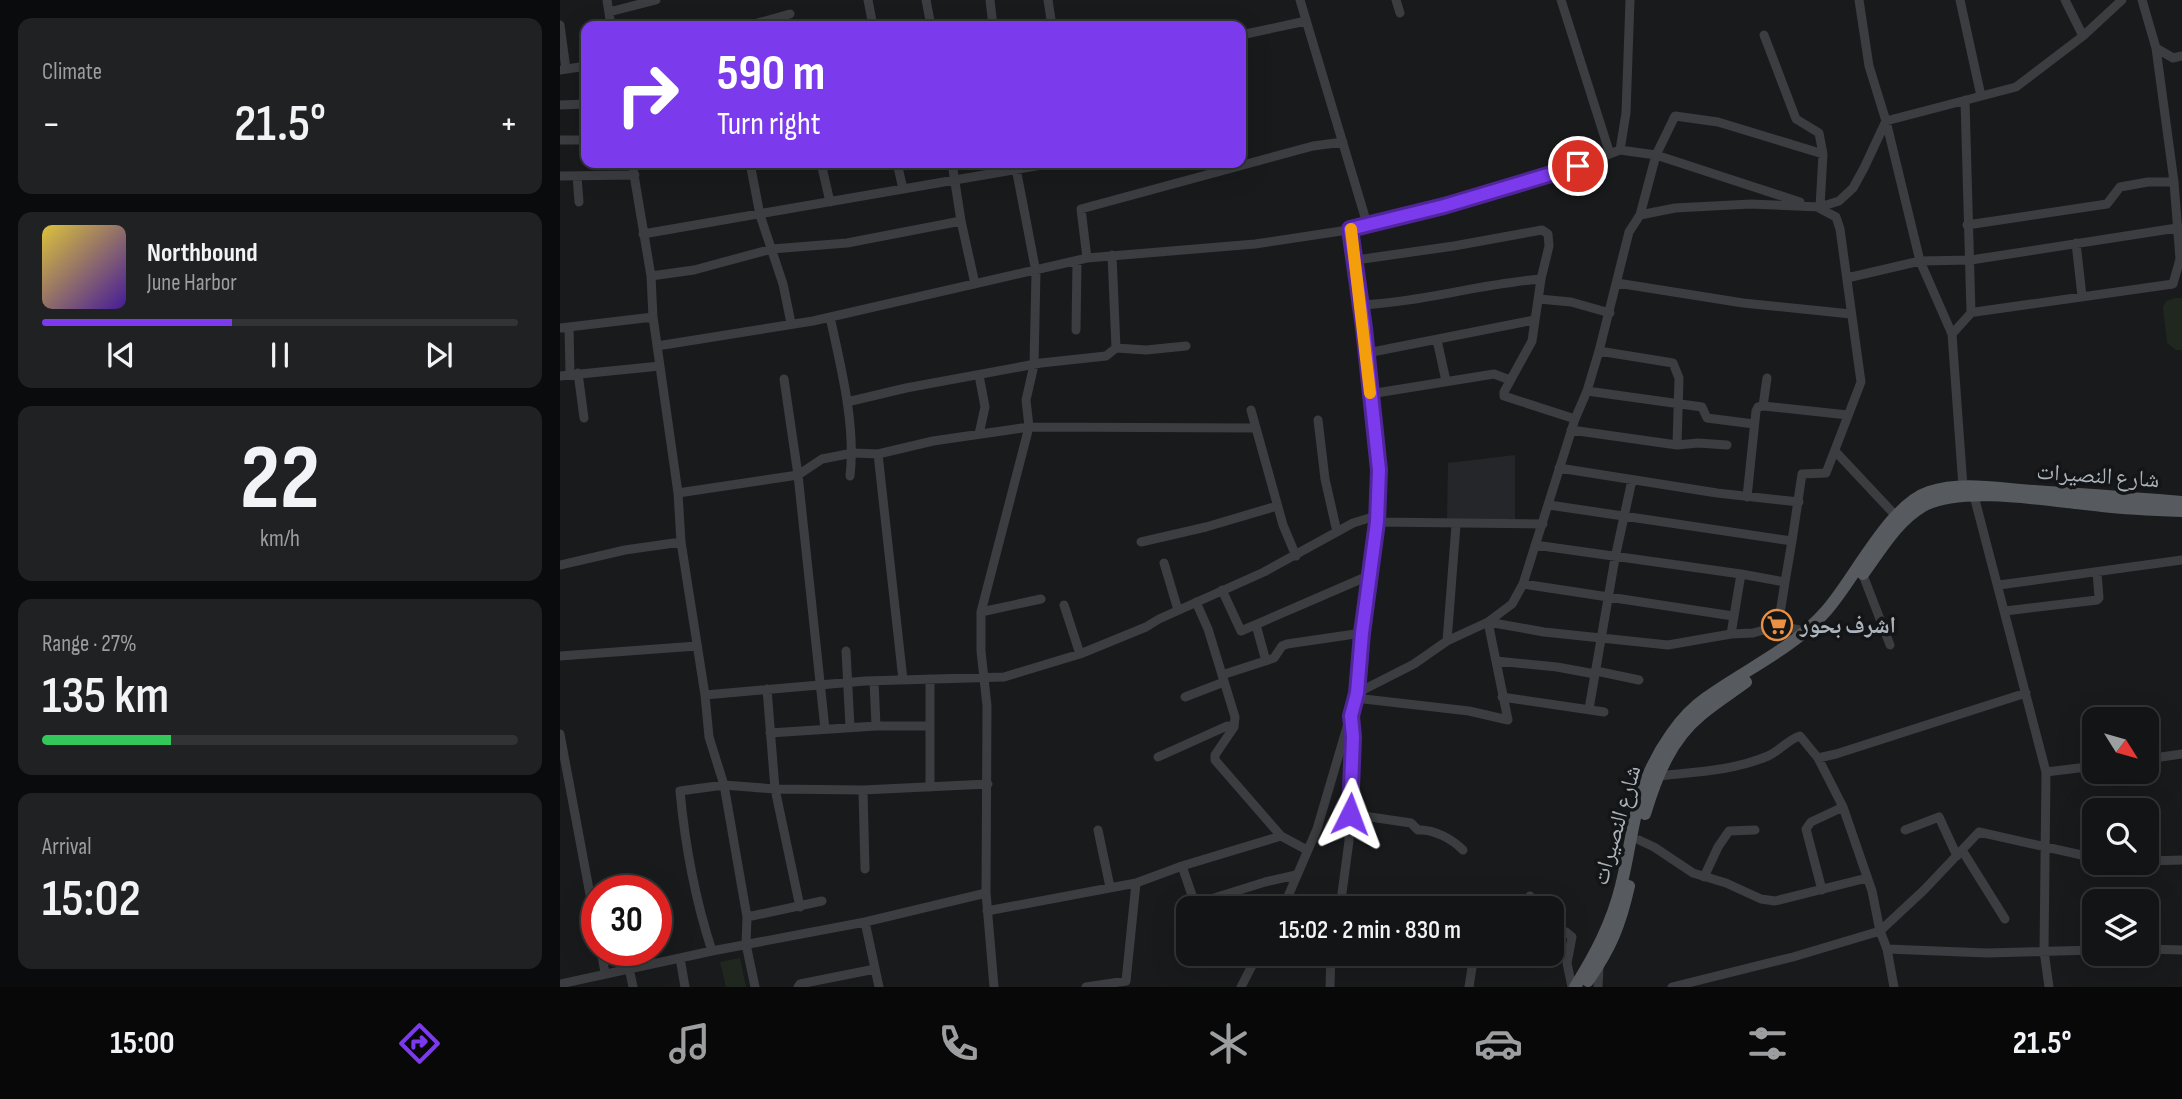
<!DOCTYPE html>
<meta charset="utf-8">
<style>
body{margin:0;font-family:"Sofia Sans Condensed","Noto Naskh Arabic",sans-serif;background:#202122;color:#f1f3f6;height:100vh;display:flex;flex-direction:column;font-size:26px;white-space:nowrap}
*{box-sizing:border-box;margin:0}
p{font-size:23px;color:#9d9ea0}
.icon{flex:none;width:38px;height:38px;fill:none;stroke:currentColor;stroke-width:2;stroke-linecap:round;stroke-linejoin:round}
.map{position:relative;flex:1;overflow:hidden}
.details{display:flex;flex-direction:column;gap:18px;padding:18px;background:#0a0b0c;width:560px}
.details>*{flex:none}
.top-card{position:absolute;left:21px;top:21px;width:665px;height:147px;border-radius:14px;box-shadow:0 7px 28px #0002,0 0 0 2px #323334;background:#7c3aed;color:#fff;overflow:hidden}
.needle{width:46px;rotate:127deg}
.tools{position:absolute;left:1522px;top:707px;display:grid;gap:14px}
.tools a{display:grid;place-items:center;width:77px;height:77px;border-radius:14px;background:#131415;box-shadow:0 7px 28px #0002,0 0 0 2px #323334;font-size:35px}
.speed{position:absolute;left:21px;top:875px;display:flex;gap:14px;font-size:35px;font-weight:700;text-align:center}
.speed>*{display:grid;place-content:center;width:91px;height:91px;border-radius:50%;background:#131415;box-shadow:0 7px 28px #0002,0 0 0 2px #323334;line-height:1}
.speed .limit{border:10px solid #d22;background:#fff;color:#111}
.pin{position:absolute;display:grid;place-items:center;width:60px;height:60px;color:#fff;margin:-30px;border:4px solid #fff;border-radius:50%;box-shadow:0 2px 7px #0007}
.me{position:absolute;width:77px;margin:-38px;rotate:3deg;stroke-linejoin:round;filter:drop-shadow(0 0 5px #0008)}
.turn{display:flex;align-items:center;gap:24px;height:147px;padding:0 21px;font-size:32px}
.turn .icon{width:91px;height:91px;stroke-width:2.5}
.turn b{display:block;font-size:49px;line-height:60px}
.big{font-size:52px;font-weight:600;line-height:1.1}
.details .tile{flex:1;display:flex;flex-direction:column;justify-content:center;gap:10px;min-width:0;padding:0 24px;border-radius:14px;background:#202122}
.details .dial{align-items:center;gap:0}
.dial b{font-size:91px;line-height:1}
.song{display:flex;align-items:center;gap:21px}
.cover{width:84px;height:84px;border-radius:10px;background:linear-gradient(135deg,hsl(50 70% 55%),hsl(260 70% 35%))}
.played{height:7px;border-radius:4px;background:linear-gradient(90deg,#7c3aed 40%,#323334 40%)}
.keys{display:flex;justify-content:space-around;direction:ltr}
.heat{display:flex;justify-content:space-between;align-items:center;font-size:38px;direction:ltr}
.charge{height:10px;border-radius:5px;background:linear-gradient(90deg,#34c759 27%,#323334 0)}
.trip{position:absolute;left:616px;top:896px;width:388px;height:70px;border-radius:14px;background:#131415;box-shadow:0 7px 28px #0002,0 0 0 2px #323334;font-weight:600;line-height:70px;text-align:center}
.tab-bar{display:flex;height:112px;justify-content:space-around;align-items:center;background:#080808;color:#9d9ea0}
.tab-bar .icon{width:49px;height:49px}
.tab-bar .active{color:#7c3aed}
.tab-bar b{font-size:32px;color:#f1f3f6}
main{display:flex;flex:1;min-height:0}
.map>svg:first-child{display:block}
.built{fill:#252629}
.green{fill:#20271f}
.lines{fill:none;stroke-linecap:round;stroke-linejoin:round}
.minor{stroke:#3b3d40;stroke-width:9}
.major{stroke:#575a5f;stroke-width:12}
.route-casing{stroke:#51269a;stroke-width:18}
.route{stroke:#7c3aed;stroke-width:12}
.slow{stroke:#f59e0b;stroke-width:12}
.labels{text-anchor:middle;stroke-width:7;stroke-linejoin:round;paint-order:stroke}
.street-label{font-size:23px;fill:#acb4bb;stroke:#141517}
.poi-label{font-size:23px;font-weight:bold;fill:#acb4bb;stroke:#141517;text-anchor:start}
</style>
<main>
<section class="details">
<div class="tile"><p>Climate</p>
<div class="heat"><a>−</a><b class="big">21.5°</b><a>+</a></div>
</div>
<div class="tile">
<div class="song"><i class="cover"></i><div><b>Northbound</b><p>June Harbor</p></div></div>
<div class="played"></div>
<div class="keys"><svg class="icon" aria-label="previous" viewBox="0 0 24 24"><path d="M18 5L8 12l10 7zM5 5v14"/></svg><svg class="icon" aria-label="pause" viewBox="0 0 24 24"><path d="M8 5v14M16 5v14"/></svg><svg class="icon" aria-label="next" viewBox="0 0 24 24"><path d="M6 5l10 7-10 7zM19 5v14"/></svg></div>
</div>
<div class="tile dial"><b>22</b><p>km/h</p></div>
<div class="tile"><p>Range · 27%</p><b class="big">135 km</b><div class="charge"></div></div>
<div class="tile"><p>Arrival</p><b class="big">15:02</b></div>
</section>
<div class="map">
<svg width="1622" height="987" viewBox="0 0 1622 987">
<rect width="100%" height="100%" fill="#191a1c"/>
<path class="built" d="M955 455V519L887 520 888 463Z"/>
<path class="green" d="M1615 298H1622V350H1616L1607 343 1603 307 1606 301Z
M180 958 186 987H166L160 962Z"/>
<g class="lines">
<path class="minor" d="M47 0 51 26
M308 0 313 26
M366 0 371 26
M430 0 433 26
M488 0 492 26
M740 0 808 227
M836 0 840 13
M1001 0 1050 154
M1299 0 1309 66 1326 121 1360 261 1392 334 1403 487
M1400 0 1421 96
M1505 0 1523 36
M49 12 96 0
M0 25 6 69
M187 26 230 14
M681 35 746 21
M1204 35 1236 119 1259 133 1263 154 1260 207
M1596 48 1613 58 1622 56
M0 70 26 66
M1405 100 1411 313
M0 105 26 104
M0 140H26
M1060 150 1096 155 1240 202
M72 163 91 276 93 317 118 493 121 542 145 695 149 737 164 785 187 917 186 944 195 987
M190 163 200 215 223 284 231 323
M261 163 270 202
M337 163 343 189
M392 163 401 221 415 284
M0 176 75 175
M17 176 19 202
M1080 215 1096 155 1115 116 1158 122 1263 154
M1407 225 1547 204 1560 187 1588 182H1614
M790 229 810 394 934 374 950 380
M83 234 493 163
M1516 243 1522 296
M552 255 556 348
M527 258 521 209 753 146 783 142
M796 260 894 246 982 230 988 234 989 246 981 279 972 341 944 392V396L1015 419
M91 276 134 270 212 249 287 243 401 221
M1287 278 1360 261 1411 260 1617 228
M1057 283 1183 303 1291 314
M979 299 1011 302 1050 313
M801 305C862 302 920 284 981 279
M270 317C281 367 296 426 290 476
M9 327 10 374
M0 328 93 317
M516 330 517 261
M1392 334 1411 313 1415 312 1613 284 1620 259 1614 182 1596 48 1582 0
M877 340 886 381
M97 346 253 321 527 258 695 244 808 227 1018 166 1060 150 1066 113 1070 0
M1039 351 1113 363 1119 378 1117 445
M807 353 974 320
M18 373 24 418
M419 375 425 407 419 434
M0 376 100 366
M1207 378 1203 406 1288 415
M224 379 238 475 265 729
M1027 391 1142 407 1147 418 1194 424
M287 402 346 388 481 363 546 356 556 348 586 350 626 346
M691 410 723 525 736 556
M758 420 765 479 777 532
M1011 430 1117 445 1138 443 1167 445
M1275 451 1336 516
M318 454 343 680
M999 468 1157 493 1239 502
M118 493 238 475 262 459 293 453 318 454 373 441 469 427 696 428
M1414 496 1486 772 1484 951 1489 987
M1187 497 1196 411 1198 407 1203 406
M989 505 1232 541 1242 474 1266 473 1301 382 1280 229 1276 217 1257 207
M817 522 983 524
M581 542 646 527 717 506
M975 545 1181 574 1225 582 1218 626
M604 563 618 610
M0 565 65 550 121 542
M1303 575 1330 645
M1225 582 1232 541
M963 584 1173 616
M1439 585 1622 560
M662 590 681 631 808 576
M636 602 648 629 675 717 674 727 655 755V760L721 836 747 850
M504 605 520 654
M1445 611 1537 600 1539 598 1537 572
M421 612 481 599
M696 625 706 661
M1171 634 1181 574
M887 641 896 525
M286 651 290 727
M0 656 137 646
M936 661 997 667 1035 674
M1036 671 1079 680
M662 675 714 658 722 646 727 644 802 633
M370 679V787
M314 681 316 726
M207 689 215 789 240 907
M797 693 854 664 887 641 928 622 952 604 963 584 1015 419 1027 391 1039 351 1069 232 1080 215 1115 208 1191 204 1260 207 1279 201 1293 188 1304 168 1326 121 1456 87 1523 36 1562 0
M145 695 305 681 444 677 520 654 586 627 599 619 704 572 793 523 816 516
M625 697 664 682
M942 697 1044 712
M795 698 909 711 948 720 928 622 984 632 1108 645 1171 634 1193 633 1218 626 1246 631
M1029 709 1055 558 1072 480
M210 733 316 726H370
M0 734 37 932
M598 757 667 726 674 727
M1587 759 1622 754
M1486 772 1535 766
M1098 776C1134 772 1173 771 1208 756 1220 751 1227 740 1240 736L1258 758 1276 754 1466 693
M303 790 305 869
M790 814 851 823 858 830C874 829 892 839 903 850
M538 830 550 887
M1345 830 1379 817 1397 856
M1079 840 1094 847 1133 873 1166 883 1201 899 1215 901 1307 878
M1402 850 1445 919
M1587 861 1622 860
M622 866 635 904 705 882 736 875
M1144 877 1158 847 1169 831 1195 830
M1262 890 1246 829 1251 822 1283 807
M723 908 757 829 797 693 802 633 817 522 819 470 810 394
M780 908 789 841 791 722
M969 908 970 896
M427 911 576 883 622 866 721 836
M187 917 262 901
M305 922 319 987
M992 931 1006 932 1012 937 1007 963 1012 987
M1327 949 1427 953 1535 950
M1587 949 1622 950
M41 950 45 973
M152 951C135 899 125 845 120 791L164 785 215 789 303 790 428 784
M120 958 125 987
M69 968 73 987
M0 984 152 951 305 922 426 893
M238 987 240 984 315 969
M434 987 426 893 427 706 421 651V612L469 427 466 400 474 365 476 272 455 163
M526 987 566 981 576 883
M681 987 698 954
M770 987 771 954
M909 987 913 961
M1038 987 1039 967
M1112 987 1233 957 1320 931 1312 891 1283 807 1258 758
M1334 987 1327 949 1320 931 1364 890 1419 832 1535 858"/>
<path class="major" d="M1303 574C1320 551 1337 521 1363 506 1403 484 1496 502 1542 506 1569 509 1595 510 1622 511
M1085 814C1096 777 1111 739 1141 715 1155 703 1171 693 1186 682
M1028 981C1051 947 1060 926 1069 886
M1015 987C1035 955 1052 923 1061 886 1070 851 1073 812 1087 778 1099 749 1120 716 1146 698 1186 669 1233 649 1266 611 1294 580 1329 505 1369 492 1402 481 1440 489 1474 491 1523 494 1573 498 1622 502"/>
</g>
<g class="lines">
<g class="route-casing">
<path id="route" d="M790 814 793 737 791 716 797 693 802 633 817 522 819 470 804 328 790 229 884 206 1018 166"/>
</g>
<use href="#route" class="route"/>
<path class="slow" d="M791 229 810 393"/>
</g>
<defs>
<g id="supermarket-ring" transform="scale(1.575)"><circle r="9.5" fill="#141517" stroke="#eb8f42" stroke-width="1.5"/><path d="M-6-5.5h2.5l.6 2H6L4.5 2H-2.5L-4.4-4H-6ZM-1.5 3.2a1.3 1.3 0 1 0 .1 0ZM3 3.2a1.3 1.3 0 1 0 .1 0Z" fill="#eb8f42"/></g>
</defs>
<g fill-rule="evenodd">
<use href="#supermarket-ring" x="1217" y="625"/>
</g>
<g class="labels">
<g class="street-label">
<text transform="translate(1538 475) rotate(4)" y="8">شارع النصيرات</text>
<text transform="translate(1056 825) rotate(-74)" y="8">شارع النصيرات</text>
</g>
<g class="poi-label">
<text x="1240" y="633">اشرف بحور</text>
</g>
</g>
</svg>
<div class="tools">
<a><svg class="needle" viewBox="-14 -14 28 28"><path d="M0-13l5 13h-10z" fill="#e53935"/><path d="M0 13l5-13h-10z" fill="#9d9ea0"/></svg></a>
<a><svg class="icon" aria-label="search" viewBox="0 0 24 24"><circle cx="10" cy="10" r="6"/><path d="M15 15l6 6"/></svg></a>
<a><svg class="icon" aria-label="layers" viewBox="0 0 24 24"><path d="M12 4l9 5-9 5-9-5zM3 14l9 5 9-5"/></svg></a>
</div>
<div class="speed"><div class="limit">30</div></div>
<div class="pin" style="left:1018px;top:166px;background:#d93025"><svg class="icon" aria-label="arrive" viewBox="0 0 24 24"><path d="M6 21V4h12l-3 4 3 4H6"/></svg></div>
<svg class="me" style="left:790px;top:814px" viewBox="-20 -20 40 40"><path d="M0-17L14 15 0 8-14 15z" fill="#7c3aed" stroke="#fff" stroke-width="4"/></svg>
<div class="trip">15:02 · 2 min · 830 m</div>
<div class="top-card">
<div class="turn"><svg class="icon" aria-label="right" viewBox="0 0 24 24"><path d="M7 20v-9h11M14 6l5 5-5 5"/></svg><div><b>590 m</b>Turn right</div></div>
</div>
</div>
</main>
<nav class="tab-bar">
<b>15:00</b>
<svg class="icon active" aria-label="directions" viewBox="0 0 24 24"><path d="M12 3l9 9-9 9-9-9zM9 14v-3h6M13 9l2 2-2 2"/></svg>
<svg class="icon" aria-label="music" viewBox="0 0 24 24"><path d="M9 18V5l10-2v13"/><circle cx="6" cy="18" r="3"/><circle cx="16" cy="16" r="3"/></svg>
<svg class="icon" aria-label="phone" viewBox="0 0 24 24"><path d="M5 4h4l2 5-3 2q2 4 5 5l2-3 5 2v4C11 20 4 13 5 4z"/></svg>
<svg class="icon" aria-label="climate" viewBox="0 0 24 24"><path d="M12 3v18M4 7l16 10M4 17L20 7"/></svg>
<svg class="icon" aria-label="car" viewBox="0 0 24 24"><path d="M5 17H2v-5l4-1 3-4h7l3 4 3 1v5h-3M9 17h6M6 11h13"/><circle cx="7" cy="17" r="2"/><circle cx="17" cy="17" r="2"/></svg>
<svg class="icon" aria-label="filters" viewBox="0 0 24 24"><path d="M4 7h16M4 17h16"/><circle cx="9" cy="7" r="2"/><circle cx="15" cy="17" r="2"/></svg>
<b>21.5°</b>
</nav>
